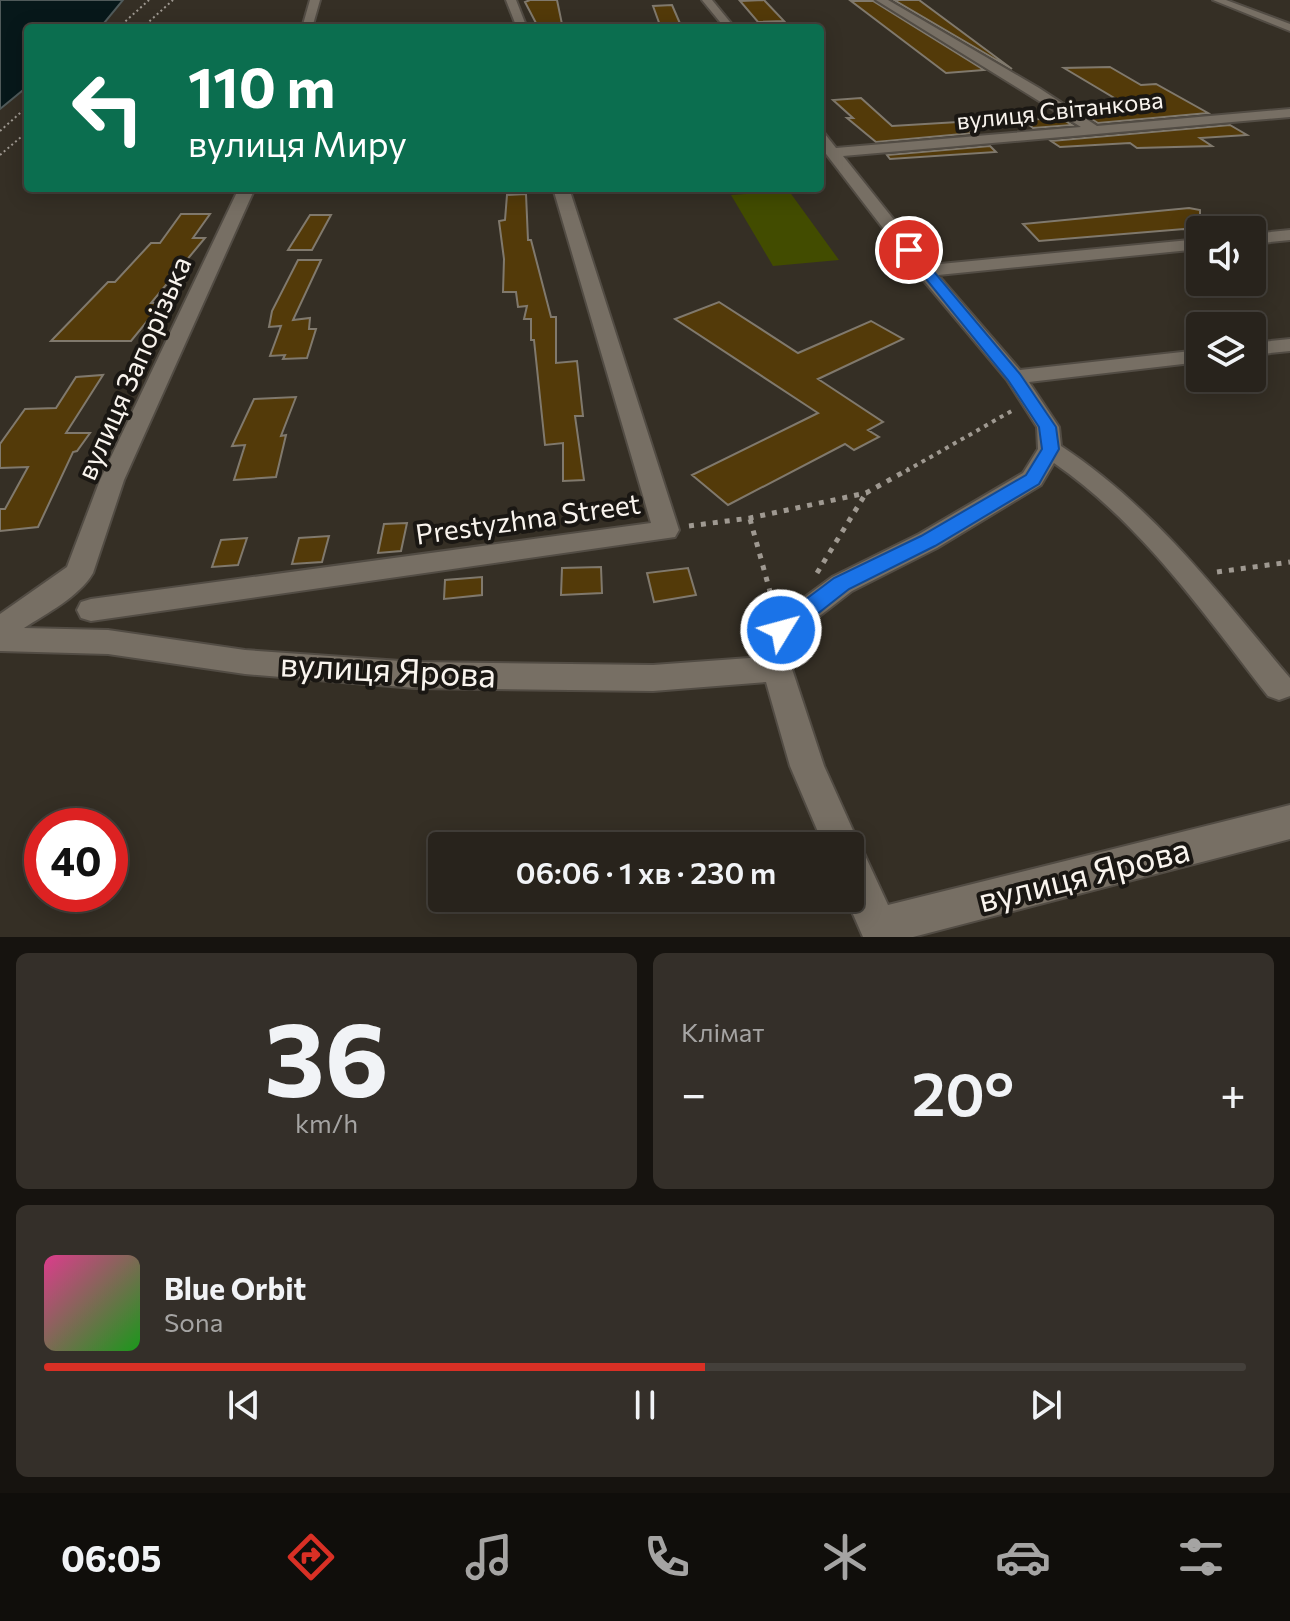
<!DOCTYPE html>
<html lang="uk">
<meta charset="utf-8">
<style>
body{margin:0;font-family:Commissioner,sans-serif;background:#342f29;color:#f1f3f6;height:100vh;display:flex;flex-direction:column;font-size:30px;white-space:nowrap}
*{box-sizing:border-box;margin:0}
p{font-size:26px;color:#a5a4a3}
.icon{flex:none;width:44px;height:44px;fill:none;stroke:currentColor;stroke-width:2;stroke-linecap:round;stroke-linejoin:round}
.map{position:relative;height:937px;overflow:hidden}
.details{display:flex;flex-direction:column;gap:16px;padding:16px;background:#16130f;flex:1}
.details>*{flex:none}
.hud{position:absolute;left:24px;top:24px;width:800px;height:168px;border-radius:8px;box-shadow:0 4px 20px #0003,0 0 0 2px #44403b;background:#0b6e4f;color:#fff;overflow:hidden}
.buttons{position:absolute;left:1186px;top:216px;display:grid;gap:16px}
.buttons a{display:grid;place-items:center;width:80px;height:80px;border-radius:8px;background:#28231c;box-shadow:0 4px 20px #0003,0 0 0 2px #44403b;font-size:40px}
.speed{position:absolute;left:24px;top:808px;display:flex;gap:16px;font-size:40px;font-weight:700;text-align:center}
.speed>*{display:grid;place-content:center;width:104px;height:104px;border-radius:50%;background:#28231c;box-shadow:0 4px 20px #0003,0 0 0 2px #44403b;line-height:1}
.speed .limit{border:12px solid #d22;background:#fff;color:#111}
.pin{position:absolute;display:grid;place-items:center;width:68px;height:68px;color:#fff;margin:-34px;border:4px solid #fff;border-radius:50%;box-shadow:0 2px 8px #0007}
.me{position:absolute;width:88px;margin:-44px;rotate:53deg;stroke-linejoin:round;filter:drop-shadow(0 0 6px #0008)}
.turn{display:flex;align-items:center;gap:28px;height:168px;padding:0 32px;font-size:36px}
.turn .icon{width:104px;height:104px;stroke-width:2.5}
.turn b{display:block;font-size:56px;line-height:68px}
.big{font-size:60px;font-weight:600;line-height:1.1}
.details .widget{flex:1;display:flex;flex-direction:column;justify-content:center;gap:12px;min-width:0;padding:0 28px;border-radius:12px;background:#342f29}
.details .dial{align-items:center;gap:0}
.dial b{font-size:104px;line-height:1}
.song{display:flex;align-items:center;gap:24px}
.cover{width:96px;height:96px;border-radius:12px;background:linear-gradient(135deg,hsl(330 70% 55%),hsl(120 70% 35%))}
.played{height:8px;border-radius:4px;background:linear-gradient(90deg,#d93025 55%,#44403b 55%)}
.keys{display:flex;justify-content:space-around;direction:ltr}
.heat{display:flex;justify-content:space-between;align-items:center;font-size:44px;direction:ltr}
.details .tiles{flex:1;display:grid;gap:16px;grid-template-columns:1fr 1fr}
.widget:last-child{grid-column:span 2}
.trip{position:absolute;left:428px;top:832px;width:436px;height:80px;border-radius:8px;background:#28231c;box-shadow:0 4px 20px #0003,0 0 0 2px #44403b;font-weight:600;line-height:80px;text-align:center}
.dock{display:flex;height:128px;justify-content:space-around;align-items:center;background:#100e0b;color:#a5a4a3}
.dock .icon{width:56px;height:56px}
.dock .selected{color:#d93025}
.dock b{font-size:36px;color:#f1f3f6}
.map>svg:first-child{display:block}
.green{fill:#424c00}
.water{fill:#07181a;stroke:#505a5a;stroke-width:2}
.building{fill:#533a09;stroke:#80796d;stroke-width:2}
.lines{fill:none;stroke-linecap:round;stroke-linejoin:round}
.minor-casing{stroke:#524c44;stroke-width:4}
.path-far2{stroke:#9f9991;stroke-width:2;stroke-dasharray:2 3;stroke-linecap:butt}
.path-far1{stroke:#9f9991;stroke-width:4;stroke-dasharray:4 5;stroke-linecap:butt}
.path{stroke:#9f9991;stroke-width:5;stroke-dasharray:5 7;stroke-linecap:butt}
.minor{fill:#776f64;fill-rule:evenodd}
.route{fill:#1a73e8;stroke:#114b97;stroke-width:2}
.labels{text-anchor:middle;stroke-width:8;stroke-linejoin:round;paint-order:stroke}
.far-street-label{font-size:24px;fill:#f9f4ee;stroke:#1a1713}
.street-label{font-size:28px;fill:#f9f4ee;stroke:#1a1713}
.near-street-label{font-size:34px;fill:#f9f4ee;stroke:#1a1713}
</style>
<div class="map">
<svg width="1290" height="937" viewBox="0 0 1290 937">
<rect width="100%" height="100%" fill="#352f25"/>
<path class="green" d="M789 191 839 260 773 266 731 195Z"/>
<path class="water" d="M0 0H123L100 28H28V86L0 109Z"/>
<path class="building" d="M530 0H557L562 24 537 25 525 2Z
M764 0 784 21 758 22 740 1Z
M894 0H919L1012 69Z
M851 1H873L984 70 946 73Z
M672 5 682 28H661L653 6Z
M1110 67 1141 85 1156 84 1208 113 1098 123 1087 116 1102 115 1095 110 1131 108 1064 68Z
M861 98 892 126 958 122 973 133 876 142 847 118H853L833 100Z
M1060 118 1072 125 1033 128 1023 120Z
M1230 125 1247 135 1200 138 1212 146 1137 148 1130 143 1060 147 1051 141Z
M990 146 996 152 890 159 887 155Z
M526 194 528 240H531L551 317H556V363L577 361 583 416H575L584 480 563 481V443L545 445 534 340H531V319H524L527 306 518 307 516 292H503L504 259 499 221 505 220 507 195Z
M1189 208 1200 210V236L1184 229 1039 241 1023 224Z
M181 214H210L193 238H205L151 303H162L131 341H51L108 282H115L151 243H160Z
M310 215H331L312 250H288Z
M298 260H321L293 320 310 318 309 329H316L307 358 283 359 285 355 270 356 281 326 269 327 272 311Z
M719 302 798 353 871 321 903 339 818 379 883 422 868 430 879 437 854 450 845 444 728 505 692 475 818 413 675 319Z
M103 375 66 433H90L77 451 73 452 38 527 0 531V509H5L28 467 0 468V444L25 409 56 408 76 377Z
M296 397 281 436 286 435 276 477 234 480 245 445 232 446 254 399Z
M407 523 401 551 378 553 384 524Z
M329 536 322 562 292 564 299 538Z
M247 538 238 565 212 567 221 540Z
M601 567 602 593 561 595 562 568Z
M688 568 696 595 654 602 647 573Z
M482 577V595L444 599 445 580Z"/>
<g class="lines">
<g class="minor-casing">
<path id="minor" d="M310 0H320L312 28H302Z
M506 0H516L527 28H517Z
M702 0H712L735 28H725Z
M876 0H888L1039 88 1097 126 1290 109V117L843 156 930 265 1200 239V249L938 275 1020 370 1200 350V362L1029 382 1059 427 1061 446C1154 507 1219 594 1290 678V696L1279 700 1268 696C1203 613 1142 524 1054 463L1041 485 937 548 852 591 795 635 792 669 824 766 860 846 859 849 863 851 888 905 1290 805V839L913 937H863L846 898H850V846H824L790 766 766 682 653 691 415 688 245 674 108 654 0 651V614L67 567 100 480 239 188H255L124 480 93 573C79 597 47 613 24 628L108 630 245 650 415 662 653 665 763 657 766 630 771 622 832 577 919 534 1023 473 1038 449 1037 427 1007 380 919 275 820 146V133L825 134 836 148 1081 127Z
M1213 0H1226L1290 24V31Z
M553 188H569L679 530 675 537 91 621 81 618 77 610 81 602 91 599 651 523Z
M1290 230V240L1252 244V234Z
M1290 339V351L1252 355V343Z"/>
</g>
<path class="path-far2" d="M118 28 149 0
M142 28 173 0
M0 131 28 106
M0 155 28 131"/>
<path class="path-far1" d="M906 471 1015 409"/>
<path class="path" d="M750 519 774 606
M689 526 750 518 866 493 909 469
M1217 572 1290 562
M817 573 866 493"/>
<use href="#minor" class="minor"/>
</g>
<path class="route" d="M905 248H914L1020 374 1056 427 1059 449 1039 484 935 546 849 589 788 637 781 639 773 637 770 630 773 624 834 578 921 536 1026 475 1042 449 1039 427 1008 380 905 253Z"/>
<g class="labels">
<g class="far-street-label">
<text transform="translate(1060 111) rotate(-6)" y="8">вулиця Світанкова</text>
</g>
<g class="street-label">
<text transform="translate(134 368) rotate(-66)" y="10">вулиця Запорізька</text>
<text transform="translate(528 519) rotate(-8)" y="10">Prestyzhna Street</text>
</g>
<g class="near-street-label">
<text transform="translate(388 670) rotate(3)" y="12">вулиця Ярова</text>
<text transform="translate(1084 875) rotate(-14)" y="12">вулиця Ярова</text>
</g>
</g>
</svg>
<div class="buttons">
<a><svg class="icon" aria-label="sound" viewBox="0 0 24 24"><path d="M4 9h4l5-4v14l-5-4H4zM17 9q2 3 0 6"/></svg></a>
<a><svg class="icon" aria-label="layers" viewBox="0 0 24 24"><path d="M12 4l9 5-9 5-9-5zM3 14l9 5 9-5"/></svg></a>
</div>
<div class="speed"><div class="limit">40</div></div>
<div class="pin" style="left:909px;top:250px;background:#d93025"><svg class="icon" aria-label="arrive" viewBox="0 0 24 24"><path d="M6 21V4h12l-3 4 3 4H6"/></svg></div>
<svg class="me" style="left:781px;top:630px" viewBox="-20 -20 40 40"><circle r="17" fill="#1a73e8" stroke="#fff" stroke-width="3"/><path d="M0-11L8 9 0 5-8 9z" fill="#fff"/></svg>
<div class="trip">06:06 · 1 хв · 230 m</div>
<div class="hud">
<div class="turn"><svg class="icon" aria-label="left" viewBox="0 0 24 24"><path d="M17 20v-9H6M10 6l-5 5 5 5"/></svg><div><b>110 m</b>вулиця Миру</div></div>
</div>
</div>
<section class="details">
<div class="tiles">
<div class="widget dial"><b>36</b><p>km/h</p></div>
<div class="widget"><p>Клімат</p>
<div class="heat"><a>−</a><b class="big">20°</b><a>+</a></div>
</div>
<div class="widget">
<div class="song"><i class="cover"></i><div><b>Blue Orbit</b><p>Sona</p></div></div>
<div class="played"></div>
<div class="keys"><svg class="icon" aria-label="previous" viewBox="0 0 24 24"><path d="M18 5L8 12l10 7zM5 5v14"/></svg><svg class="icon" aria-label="pause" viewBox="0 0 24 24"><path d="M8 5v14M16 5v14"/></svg><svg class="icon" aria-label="next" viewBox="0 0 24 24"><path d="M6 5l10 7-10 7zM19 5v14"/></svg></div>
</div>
</div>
</section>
<nav class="dock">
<b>06:05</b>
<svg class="icon selected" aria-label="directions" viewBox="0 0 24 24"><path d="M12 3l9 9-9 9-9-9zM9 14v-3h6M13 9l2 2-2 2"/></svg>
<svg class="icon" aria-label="music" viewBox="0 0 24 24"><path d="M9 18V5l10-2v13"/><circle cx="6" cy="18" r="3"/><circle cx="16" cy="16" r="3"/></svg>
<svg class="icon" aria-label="phone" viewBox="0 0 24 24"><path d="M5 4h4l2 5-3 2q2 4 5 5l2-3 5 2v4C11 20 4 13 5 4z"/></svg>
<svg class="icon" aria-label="climate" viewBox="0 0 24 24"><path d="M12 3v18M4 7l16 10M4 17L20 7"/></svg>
<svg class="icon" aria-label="car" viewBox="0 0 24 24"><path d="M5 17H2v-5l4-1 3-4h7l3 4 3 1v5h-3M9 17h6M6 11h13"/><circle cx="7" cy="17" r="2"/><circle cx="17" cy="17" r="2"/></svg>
<svg class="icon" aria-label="filters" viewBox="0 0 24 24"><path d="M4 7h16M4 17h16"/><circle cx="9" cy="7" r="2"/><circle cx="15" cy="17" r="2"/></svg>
</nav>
